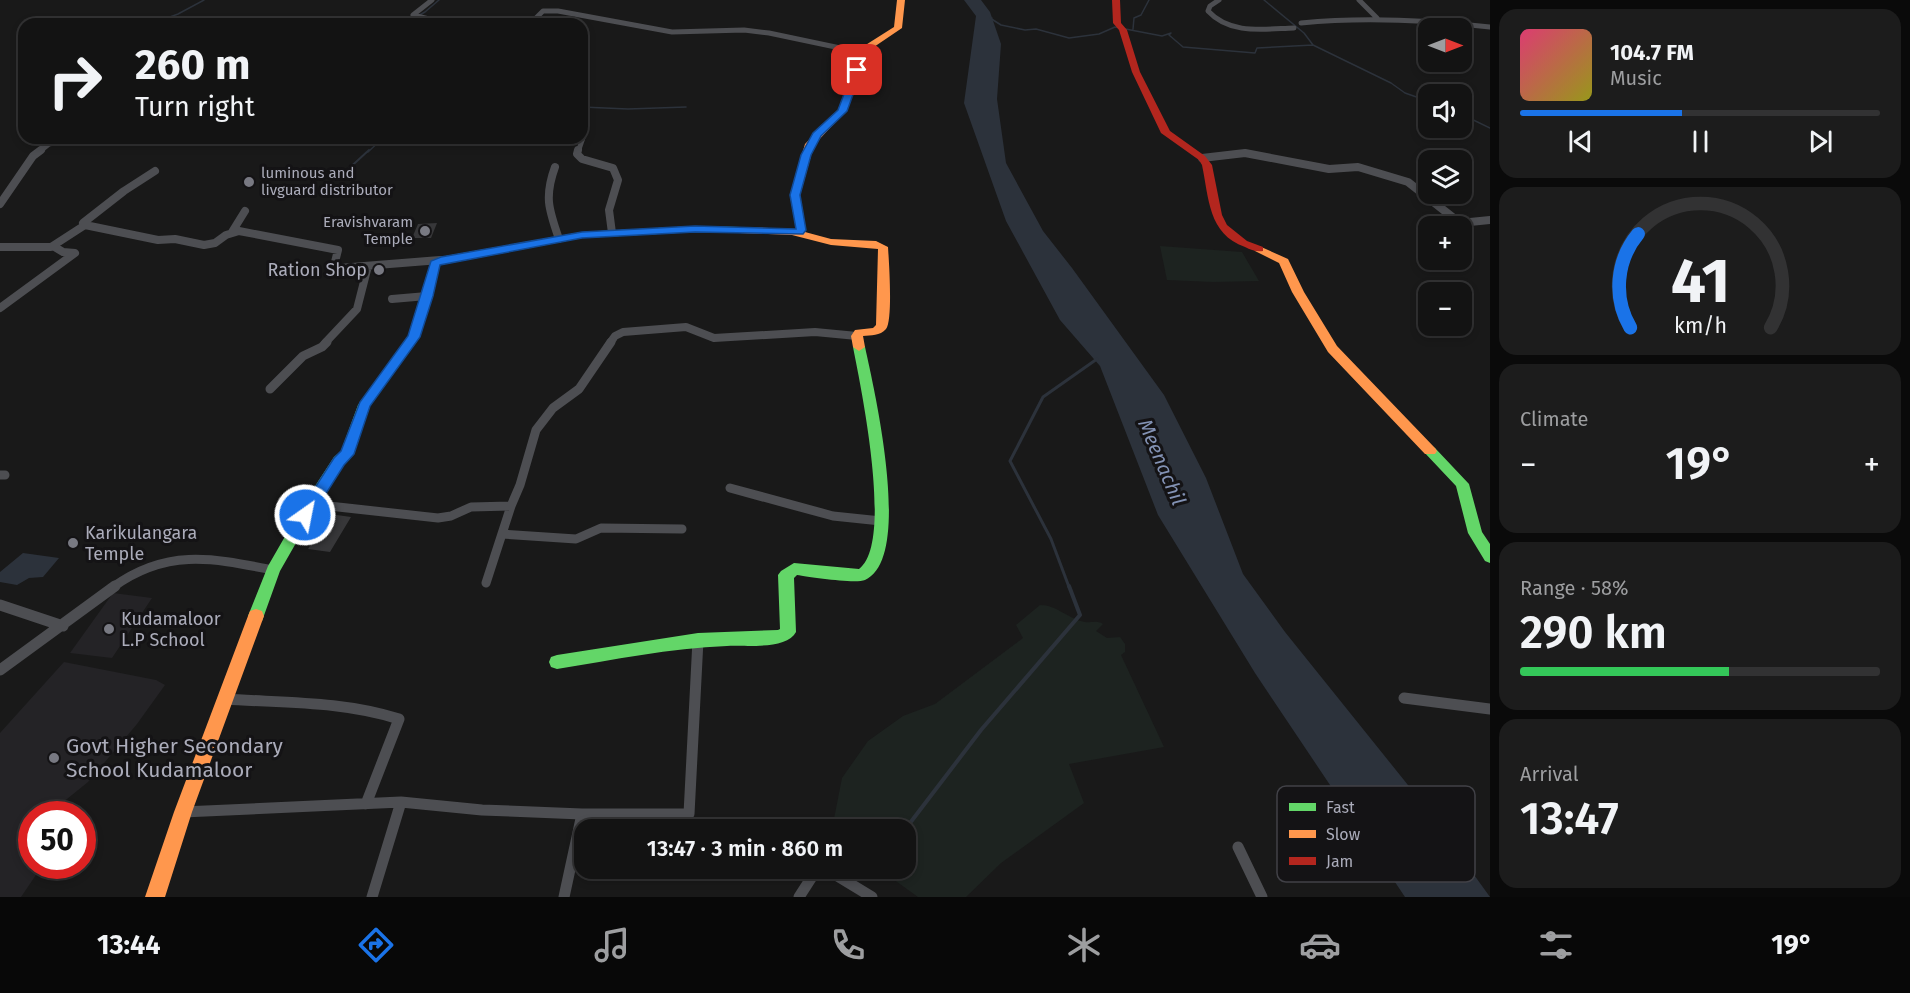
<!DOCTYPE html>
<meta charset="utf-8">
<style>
body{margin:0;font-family:"Fira Sans",sans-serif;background:#1c1c1c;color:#f1f3f6;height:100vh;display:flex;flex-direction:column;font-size:22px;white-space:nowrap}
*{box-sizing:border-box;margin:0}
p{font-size:20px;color:#9d9ea0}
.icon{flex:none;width:33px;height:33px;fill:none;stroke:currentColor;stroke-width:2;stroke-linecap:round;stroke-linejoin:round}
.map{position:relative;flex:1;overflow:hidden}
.drawer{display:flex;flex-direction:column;gap:9px;padding:9px;background:#0a0a0a;width:420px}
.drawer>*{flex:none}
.guide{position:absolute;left:18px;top:18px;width:570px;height:126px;border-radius:18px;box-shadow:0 3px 9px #0003,0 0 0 2px #323233;background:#131313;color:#f1f3f6;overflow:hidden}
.needle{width:39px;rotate:90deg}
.fabs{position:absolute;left:1418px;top:18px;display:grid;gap:12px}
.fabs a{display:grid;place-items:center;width:54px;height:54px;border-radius:12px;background:#131313;box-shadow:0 3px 9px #0003,0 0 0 2px #323233;font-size:30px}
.speed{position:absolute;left:18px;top:801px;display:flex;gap:12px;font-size:30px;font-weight:700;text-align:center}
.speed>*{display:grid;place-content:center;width:78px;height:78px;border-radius:50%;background:#131313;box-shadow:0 3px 9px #0003,0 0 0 2px #323233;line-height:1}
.speed .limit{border:9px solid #d22;background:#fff;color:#111}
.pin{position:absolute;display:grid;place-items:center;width:51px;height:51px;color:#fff;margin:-26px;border-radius:12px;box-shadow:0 3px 9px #0006}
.me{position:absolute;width:66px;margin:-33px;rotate:33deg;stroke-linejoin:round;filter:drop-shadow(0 0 4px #0008)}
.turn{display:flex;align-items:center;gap:21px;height:126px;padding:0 18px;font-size:27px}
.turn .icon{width:78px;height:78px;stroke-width:2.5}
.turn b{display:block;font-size:42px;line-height:51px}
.big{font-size:45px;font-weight:600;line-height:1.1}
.drawer .widget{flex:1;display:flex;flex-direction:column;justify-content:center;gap:9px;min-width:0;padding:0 21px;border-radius:18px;background:#1c1c1c}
.drawer .dial{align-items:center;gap:0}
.dial svg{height:156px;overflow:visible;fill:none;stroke:#323233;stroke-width:7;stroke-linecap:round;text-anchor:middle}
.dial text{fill:#f1f3f6;stroke:none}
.song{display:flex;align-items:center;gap:18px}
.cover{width:72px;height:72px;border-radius:9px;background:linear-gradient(135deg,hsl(340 70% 55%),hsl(60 70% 35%))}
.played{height:6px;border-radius:3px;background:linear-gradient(90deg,#1a73e8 45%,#323233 45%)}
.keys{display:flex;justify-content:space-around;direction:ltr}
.heat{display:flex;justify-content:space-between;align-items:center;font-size:33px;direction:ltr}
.charge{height:9px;border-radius:4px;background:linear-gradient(90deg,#34c759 58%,#323233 0)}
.trip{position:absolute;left:574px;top:819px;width:342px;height:60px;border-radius:18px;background:#131313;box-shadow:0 3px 9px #0003,0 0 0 2px #323233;font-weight:600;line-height:60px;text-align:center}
.menu{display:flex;height:96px;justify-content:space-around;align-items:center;background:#080808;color:#9d9ea0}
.menu .icon{width:42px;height:42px}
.menu .on{color:#1a73e8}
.menu b{font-size:27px;color:#f1f3f6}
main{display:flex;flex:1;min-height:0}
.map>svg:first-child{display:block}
.built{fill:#242326}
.green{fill:#1d2320}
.water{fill:#2c323b}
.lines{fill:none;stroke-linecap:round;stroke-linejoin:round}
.stream-far3{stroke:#2c323b;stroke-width:1.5}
.stream-far2{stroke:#2c323b;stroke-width:2}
.stream-far1{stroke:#2c323b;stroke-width:3}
.stream{stroke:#2c323b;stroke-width:4}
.building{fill:#373739}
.street-far3{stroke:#4d4e52;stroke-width:5}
.street-far2{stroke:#4d4e52;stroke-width:8}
.street-far1{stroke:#4d4e52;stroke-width:9}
.street{stroke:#4d4e52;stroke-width:11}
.fast{fill:#63d668;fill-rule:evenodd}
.slow{fill:#ff974d;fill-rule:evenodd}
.jam{fill:#b3261e;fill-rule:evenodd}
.route{fill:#1a73e8;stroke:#114b97;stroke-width:1.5}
.poi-dot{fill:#787982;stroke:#141315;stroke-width:2}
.labels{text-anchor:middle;stroke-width:6;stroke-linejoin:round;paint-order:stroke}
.far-poi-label{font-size:15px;fill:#abacba;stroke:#141315;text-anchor:start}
.poi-label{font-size:18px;fill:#abacba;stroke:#141315;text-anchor:start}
.water-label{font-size:20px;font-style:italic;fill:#8392b4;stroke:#141315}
.near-poi-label{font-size:21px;fill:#abacba;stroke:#141315;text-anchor:start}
.key{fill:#141315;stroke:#414147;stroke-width:1.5}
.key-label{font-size:16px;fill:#abacba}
</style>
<main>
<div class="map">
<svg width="1490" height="897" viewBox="0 0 1490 897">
<rect width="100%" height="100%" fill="#191919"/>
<path class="built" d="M113 593 152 598 112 658 70 653Z
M64 662 156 680 165 685 137 724 88 782 62 803 77 813 76 814H32V866H42L21 897H0V733Z"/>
<path class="green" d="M1160 246 1242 252 1259 281 1213 282 1167 280Z
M1040 605C1057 605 1068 619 1085 622 1092 623 1096 620 1103 624L1096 631 1107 638 1120 637 1125 644V652L1121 655 1164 747 1069 764 1084 803 1001 863 966 897H918L879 869 906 868V830L832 829 842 778 868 741 903 716 935 704 1023 638 1016 625Z"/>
<path class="water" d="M964 0H981L990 12 1001 44 997 99 1006 163 1043 231 1072 268 1164 395 1206 478 1243 574 1285 632 1420 800 1490 897H1405L1255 673 1158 515 1100 366 1060 320 1006 221 964 103 976 16Z
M23 553 59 558 43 577 29 578 17 585 0 582V572Z"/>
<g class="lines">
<path class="stream-far3" d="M1264 0 1304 33 1313 45
M992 18H990L1001 25 1025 30 1036 29 1069 38 1099 34 1115 27 1162 36 1171 33 1169 35 1183 47 1255 53 1257 48 1313 45 1391 83 1405 93 1428 101
M151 24 178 14 204 0
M403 24 425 12 439 0
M1133 29 1134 18 1141 15 1149 0
M582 107 628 109 686 107
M1461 114 1490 128
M368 152 383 138"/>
<path class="stream-far2" d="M344 173 369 150"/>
<path class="stream-far1" d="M1069 587 1051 539 1010 461 1043 397 1097 359"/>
<path class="stream" d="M910 823 981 730 1080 615 1069 586"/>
</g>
<path class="building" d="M437 223 431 238H412L418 224Z
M330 514 351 517 330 552 308 549Z"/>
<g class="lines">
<path class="street-far3" d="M1219 0 1210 6 1208 11C1230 35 1264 29 1294 28
M1359 0 1377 18
M413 15 449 24
M413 15 432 0
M1301 23C1364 17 1427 20 1490 27
M530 24 543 11H558L672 32 744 30 769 33 864 53
M39 152 49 144 76 138
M578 152 584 135 582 128"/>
<path class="street-far2" d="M578 150 577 154 582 159 613 168 618 180 609 210 612 233
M1202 158 1245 153 1329 169 1358 167 1408 182 1460 223 1490 220
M555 167C544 197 549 210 559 239
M0 204 33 156 41 150
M85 225 83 223 124 191 155 171
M232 232 245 211
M0 247H51L85 225 158 240 175 239 204 245 215 243 226 235 239 231 338 250 334 266 339 268 440 260
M392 299 427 296
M0 308 75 253 63 252 53 246
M325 343 357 309 368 266
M610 343 615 336 623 332 686 327 714 338 815 332 857 336"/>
<path class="street-far1" d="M270 389 303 356 322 347 327 342
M0 475H5
M730 488 833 516 881 521
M311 504 438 518 451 516 471 507 511 506 520 485 536 430 553 408 579 389 611 342
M502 534 576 539 601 528 682 529
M486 583 511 506
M113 587C167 548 212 558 273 570"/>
<path class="street" d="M0 605 63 626
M0 670 115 586
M1404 698 1490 709
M225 699C284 703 343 701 399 719L366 804
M183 812 401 802 482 810 582 814H689L698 640
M1238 847 1262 897
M372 897 401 802
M564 897 582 814
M799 897 817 869H826L872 897"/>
<path class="fast" d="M695 226 740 227 745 230 740 233 695 232 582 238 440 265 420 337 370 406 354 454 344 465 316 508 280 571 262 621 256 623 250 621 248 616 268 566 306 500 334 457 341 451 358 405 408 336 431 261 440 257 582 232Z
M859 343 865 347C874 388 914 559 865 580 855 584 810 577 797 575L794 578 796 632C787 650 745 645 727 646 670 648 613 660 557 669L551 667 549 662 551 657 557 655 698 633 778 630 780 629 778 575 781 571 794 563 859 569C894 543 861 388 853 347Z
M1430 446 1435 448 1469 484 1482 532 1490 544V563L1485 561 1468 533 1456 486 1423 451Z"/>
<path class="slow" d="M897 0H905L902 28 871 49 846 111 814 145 800 195 805 232 831 239 876 241 888 247C889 262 893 320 886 329 880 336 871 335 863 336L865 347 859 351 853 347 851 336 855 330 873 328 876 325 878 249 831 245 792 235 740 233 735 230 740 227 796 229 790 195 805 144 838 110 864 46 894 27Z
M1259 246 1288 259 1304 292 1337 346 1435 448 1437 451 1435 454H1425L1328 352 1292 292 1279 263 1255 251 1254 249Z
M256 609 262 611 264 616 192 812 165 897H145L174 812 248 616 250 611Z"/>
<path class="jam" d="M1112 0H1120L1121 23 1127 30 1140 72 1170 131 1205 156 1212 165 1222 215 1227 225 1247 241 1263 247V251C1256 252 1251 250 1245 247 1208 234 1209 198 1202 165L1199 160 1161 133 1132 72 1119 30 1113 23Z"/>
</g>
<path class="route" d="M857 68 862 70 847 111 821 136 811 155 800 195 806 230 803 234 695 232 582 238 440 265 433 296 420 337 370 406 354 454 344 465 310 519H300L297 515 300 511 334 458 341 451 360 402 408 336 431 261 441 257 582 232 695 226 796 229 790 195 801 155 813 133 838 110 853 70Z"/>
<g class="poi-dot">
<circle cx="249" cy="182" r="6"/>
<circle cx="425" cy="231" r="6"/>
<circle cx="379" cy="270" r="6"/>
<circle cx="73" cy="543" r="6"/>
<circle cx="109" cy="629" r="6"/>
<circle cx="54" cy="758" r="6"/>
</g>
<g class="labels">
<g class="far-poi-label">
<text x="261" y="178">luminous and<tspan x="261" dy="17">livguard distributor</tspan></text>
<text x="413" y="227" text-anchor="end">Eravishvaram<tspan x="413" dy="17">Temple</tspan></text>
</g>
<g class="poi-label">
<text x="367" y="276" text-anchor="end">Ration Shop</text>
<text x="85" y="539">Karikulangara<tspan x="85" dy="21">Temple</tspan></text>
<text x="121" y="625">Kudamaloor<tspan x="121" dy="21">L.P School</tspan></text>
</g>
<g class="water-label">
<text transform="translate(1162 462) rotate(67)" y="7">Meenachil</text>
</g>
<g class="near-poi-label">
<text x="66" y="753">Govt Higher Secondary<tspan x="66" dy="24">School Kudamaloor</tspan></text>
</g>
</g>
<rect x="1277" y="786" width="198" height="96" rx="9" class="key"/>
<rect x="1289" y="803" width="27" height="8" fill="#63d668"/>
<rect x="1289" y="830" width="27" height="8" fill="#ff974d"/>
<rect x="1289" y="857" width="27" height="8" fill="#b3261e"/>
<g class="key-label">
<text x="1326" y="813">Fast</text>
<text x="1326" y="840">Slow</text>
<text x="1326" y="867">Jam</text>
</g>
</svg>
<div class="fabs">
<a><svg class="needle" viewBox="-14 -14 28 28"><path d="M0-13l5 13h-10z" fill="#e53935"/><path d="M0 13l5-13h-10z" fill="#9d9ea0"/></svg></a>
<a><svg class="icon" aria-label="sound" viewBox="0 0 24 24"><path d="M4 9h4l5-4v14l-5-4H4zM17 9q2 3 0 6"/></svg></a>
<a><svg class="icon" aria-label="layers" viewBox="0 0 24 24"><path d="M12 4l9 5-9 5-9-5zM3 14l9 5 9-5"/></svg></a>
<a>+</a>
<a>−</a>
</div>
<div class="speed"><div class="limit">50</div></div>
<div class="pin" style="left:857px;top:70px;background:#d93025"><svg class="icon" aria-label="arrive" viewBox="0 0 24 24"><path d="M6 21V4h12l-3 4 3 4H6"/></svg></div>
<svg class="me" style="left:305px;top:515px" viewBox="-20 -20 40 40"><circle r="17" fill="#1a73e8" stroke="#fff" stroke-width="3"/><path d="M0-11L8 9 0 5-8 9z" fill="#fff"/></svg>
<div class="trip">13:47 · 3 min · 860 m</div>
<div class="guide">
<div class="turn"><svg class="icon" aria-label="right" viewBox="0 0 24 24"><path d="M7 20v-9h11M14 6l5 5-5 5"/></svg><div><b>260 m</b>Turn right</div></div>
</div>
</div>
<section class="drawer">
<div class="widget">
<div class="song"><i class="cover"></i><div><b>104.7 FM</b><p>Music</p></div></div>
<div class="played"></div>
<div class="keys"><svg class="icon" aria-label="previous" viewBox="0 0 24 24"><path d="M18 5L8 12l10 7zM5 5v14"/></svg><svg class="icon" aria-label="pause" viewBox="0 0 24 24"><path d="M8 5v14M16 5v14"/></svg><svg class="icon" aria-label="next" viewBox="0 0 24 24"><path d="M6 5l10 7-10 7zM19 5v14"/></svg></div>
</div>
<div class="widget dial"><svg viewBox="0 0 100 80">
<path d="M14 69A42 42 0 1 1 86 69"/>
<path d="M14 69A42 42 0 0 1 18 21" stroke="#1a73e8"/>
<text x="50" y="56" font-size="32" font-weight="700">41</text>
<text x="50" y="72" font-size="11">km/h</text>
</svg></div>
<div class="widget"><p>Climate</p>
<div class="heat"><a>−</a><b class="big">19°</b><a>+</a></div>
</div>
<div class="widget"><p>Range · 58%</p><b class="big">290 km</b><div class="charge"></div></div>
<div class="widget"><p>Arrival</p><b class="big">13:47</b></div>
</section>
</main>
<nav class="menu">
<b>13:44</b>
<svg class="icon on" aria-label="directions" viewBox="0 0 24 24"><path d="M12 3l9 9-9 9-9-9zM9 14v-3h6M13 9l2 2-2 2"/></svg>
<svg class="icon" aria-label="music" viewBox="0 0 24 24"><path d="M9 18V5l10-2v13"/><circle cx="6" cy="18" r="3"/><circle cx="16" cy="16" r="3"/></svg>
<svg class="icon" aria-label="phone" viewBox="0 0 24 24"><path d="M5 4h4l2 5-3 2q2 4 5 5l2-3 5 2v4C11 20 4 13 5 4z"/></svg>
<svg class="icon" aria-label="climate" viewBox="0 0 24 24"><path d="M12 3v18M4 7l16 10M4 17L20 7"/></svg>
<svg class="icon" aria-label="car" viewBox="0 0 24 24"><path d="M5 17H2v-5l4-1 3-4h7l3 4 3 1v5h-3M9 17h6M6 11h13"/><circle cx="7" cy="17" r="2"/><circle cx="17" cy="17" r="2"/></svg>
<svg class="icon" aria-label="filters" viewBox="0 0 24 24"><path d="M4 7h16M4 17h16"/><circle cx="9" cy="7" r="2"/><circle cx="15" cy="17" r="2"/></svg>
<b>19°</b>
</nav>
